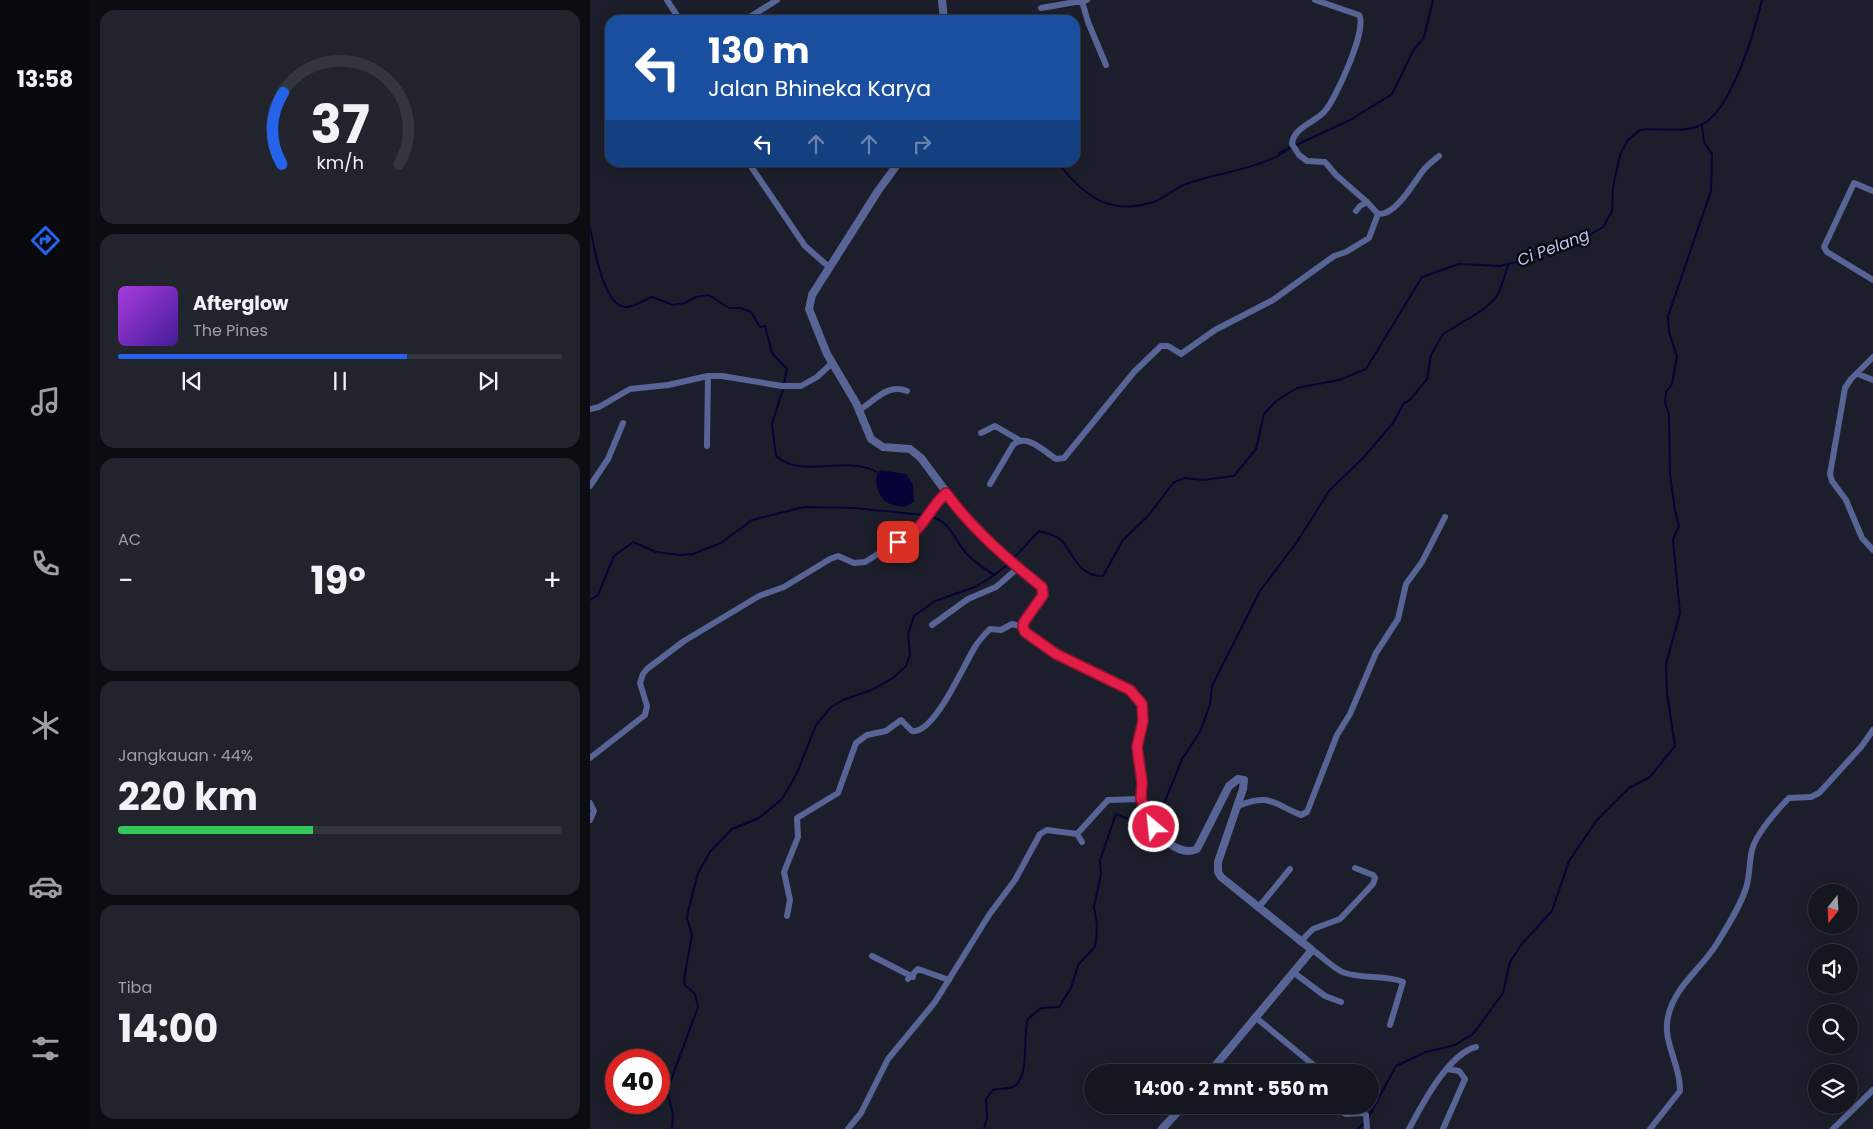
<!DOCTYPE html>
<html lang="id">
<meta charset="utf-8">
<style>
body{margin:0;font-family:Poppins,sans-serif;background:#22242d;color:#f1f3f6;height:100vh;display:flex;flex-direction:column;font-size:19px;white-space:nowrap}
*{box-sizing:border-box;margin:0}
p{font-size:16px;color:#9d9fa5}
.icon{flex:none;width:28px;height:28px;fill:none;stroke:currentColor;stroke-width:2;stroke-linecap:round;stroke-linejoin:round}
.map{position:relative;flex:1;overflow:hidden}
.panel{display:flex;flex-direction:column;gap:10px;padding:10px;background:#0c0d12;width:500px}
.panel>*{flex:none}
.top-card{position:absolute;left:15px;top:15px;width:475px;height:152px;border-radius:15px;box-shadow:0 2px 12px #0003,0 0 0 1px #34363e;background:#1a4fa0;color:#fff;overflow:hidden}
.needle{width:32px;rotate:198deg}
.buttons{position:absolute;left:1218px;top:884px;display:grid;gap:10px}
.buttons a{display:grid;place-items:center;width:50px;height:50px;border-radius:50%;background:#151720;box-shadow:0 2px 12px #0003,0 0 0 1px #34363e;font-size:25px}
.speed{position:absolute;left:15px;top:1049px;display:flex;gap:10px;font-size:25px;font-weight:700;text-align:center}
.speed>*{display:grid;place-content:center;width:65px;height:65px;border-radius:50%;background:#151720;box-shadow:0 2px 12px #0003,0 0 0 1px #34363e;line-height:1}
.speed .limit{border:8px solid #d22;background:#fff;color:#111}
.pin{position:absolute;display:grid;place-items:center;width:42px;height:42px;color:#fff;margin:-21px;border-radius:10px;box-shadow:0 2px 8px #0006}
.me{position:absolute;width:55px;margin:-28px;rotate:332deg;stroke-linejoin:round;filter:drop-shadow(0 0 4px #0008)}
.turn{display:flex;align-items:center;gap:18px;height:105px;padding:0 20px;font-size:22px}
.turn .icon{width:65px;height:65px;stroke-width:2.5}
.turn b{display:block;font-size:35px;line-height:42px}
.lanes{display:flex;align-items:center;height:48px;padding:0 20px;background:#0003;justify-content:center;gap:25px;direction:ltr}
.lanes .off{opacity:.35}
.big{font-size:38px;font-weight:700;line-height:1.1}
.panel .widget{flex:1;display:flex;flex-direction:column;justify-content:center;gap:8px;min-width:0;padding:0 18px;border-radius:15px;background:#22242d}
.panel .dial{align-items:center;gap:0}
.dial svg{height:130px;overflow:visible;fill:none;stroke:#34363e;stroke-width:7;stroke-linecap:round;text-anchor:middle}
.dial text{fill:#f1f3f6;stroke:none}
.song{display:flex;align-items:center;gap:15px}
.cover{width:60px;height:60px;border-radius:8px;background:linear-gradient(135deg,hsl(280 70% 55%),hsl(260 70% 35%))}
.played{height:5px;border-radius:2px;background:linear-gradient(90deg,#2563eb 65%,#34363e 65%)}
.keys{display:flex;justify-content:space-around;direction:ltr}
.heat{display:flex;justify-content:space-between;align-items:center;font-size:28px;direction:ltr}
.charge{height:8px;border-radius:4px;background:linear-gradient(90deg,#34c759 44%,#34363e 0)}
.trip{position:absolute;left:494px;top:1064px;width:295px;height:50px;border-radius:25px;background:#151720;box-shadow:0 2px 12px #0003,0 0 0 1px #34363e;font-weight:700;line-height:50px;text-align:center}
main{display:flex;flex:1;min-height:0}
.tab-bar{display:flex;flex-direction:column;width:90px;justify-content:space-around;align-items:center;background:#08090d;color:#9d9fa5}
.tab-bar .icon{width:35px;height:35px}
.tab-bar .selected{color:#2563eb}
.tab-bar b{font-size:22px;color:#f1f3f6}
.map>svg:first-child{display:block}
.water{fill:#060337}
.lines{fill:none;stroke-linecap:round;stroke-linejoin:round}
.stream{stroke:#060337;stroke-width:2}
.minor{stroke:#586496;stroke-width:6}
.tertiary{stroke:#586496;stroke-width:8}
.route-casing{stroke:#92132f;stroke-width:12}
.route{stroke:#e11d48;stroke-width:9}
.labels{text-anchor:middle;stroke-width:5;stroke-linejoin:round;paint-order:stroke}
.water-label{font-size:16px;font-style:italic;fill:#b8c4ee;stroke:#080a0e}
</style>
<main>
<nav class="tab-bar">
<b>13:58</b>
<svg class="icon selected" aria-label="directions" viewBox="0 0 24 24"><path d="M12 3l9 9-9 9-9-9zM9 14v-3h6M13 9l2 2-2 2"/></svg>
<svg class="icon" aria-label="music" viewBox="0 0 24 24"><path d="M9 18V5l10-2v13"/><circle cx="6" cy="18" r="3"/><circle cx="16" cy="16" r="3"/></svg>
<svg class="icon" aria-label="phone" viewBox="0 0 24 24"><path d="M5 4h4l2 5-3 2q2 4 5 5l2-3 5 2v4C11 20 4 13 5 4z"/></svg>
<svg class="icon" aria-label="climate" viewBox="0 0 24 24"><path d="M12 3v18M4 7l16 10M4 17L20 7"/></svg>
<svg class="icon" aria-label="car" viewBox="0 0 24 24"><path d="M5 17H2v-5l4-1 3-4h7l3 4 3 1v5h-3M9 17h6M6 11h13"/><circle cx="7" cy="17" r="2"/><circle cx="17" cy="17" r="2"/></svg>
<svg class="icon" aria-label="filters" viewBox="0 0 24 24"><path d="M4 7h16M4 17h16"/><circle cx="9" cy="7" r="2"/><circle cx="15" cy="17" r="2"/></svg>
</nav>
<section class="panel">
<div class="widget dial"><svg viewBox="0 0 100 80">
<path d="M14 69A42 42 0 1 1 86 69"/>
<path d="M14 69A42 42 0 0 1 15 25" stroke="#2563eb"/>
<text x="50" y="56" font-size="32" font-weight="700">37</text>
<text x="50" y="72" font-size="11">km/h</text>
</svg></div>
<div class="widget">
<div class="song"><i class="cover"></i><div><b>Afterglow</b><p>The Pines</p></div></div>
<div class="played"></div>
<div class="keys"><svg class="icon" aria-label="previous" viewBox="0 0 24 24"><path d="M18 5L8 12l10 7zM5 5v14"/></svg><svg class="icon" aria-label="pause" viewBox="0 0 24 24"><path d="M8 5v14M16 5v14"/></svg><svg class="icon" aria-label="next" viewBox="0 0 24 24"><path d="M6 5l10 7-10 7zM19 5v14"/></svg></div>
</div>
<div class="widget"><p>AC</p>
<div class="heat"><a>−</a><b class="big">19°</b><a>+</a></div>
</div>
<div class="widget"><p>Jangkauan · 44%</p><b class="big">220 km</b><div class="charge"></div></div>
<div class="widget"><p>Tiba</p><b class="big">14:00</b></div>
</section>
<div class="map">
<svg width="1283" height="1129" viewBox="0 0 1283 1129">
<rect width="100%" height="100%" fill="#1c1f2b"/>
<path class="water" d="M290 470 316 474 323 484 324 502 314 507C309 506 302 505 298 503 288 498 282 478 290 470Z"/>
<g class="lines">
<path class="stream" d="M467 162C495 197 520 217 566 201 576 197 585 188 596 184 629 172 664 170 695 152L689 153 762 119 802 94 823 51 834 37 843 0
M0 228C4 245 13 307 36 307 45 307 53 300 62 297L83 305 95 303 106 297 119 295 139 308H151L161 312 170 327 175 326 182 353 197 369 194 384
M193 389 182 424 186 456C214 480 256 454 287 472
M338 516C362 520 364 542 379 556 386 564 396 569 404 575L419 564
M422 560 449 531C457 533 466 535 472 541 484 555 489 577 513 576L533 540 558 516 584 482 595 478 613 480 644 476 666 449 674 414 686 401 707 388 749 380 776 369 832 277 869 264 911 266 951 255 993 239 1013 227 1022 211 1023 187 1030 155 1038 140 1050 130C1070 127 1091 134 1111 125 1141 112 1165 30 1172 0
M0 600 8 595 24 556 43 542 66 552 90 555 103 554 131 543 162 520 214 507 264 508 334 515
M563 823 571 811 592 759 610 732 620 704 622 686 670 591 707 542 739 491 774 457 803 423 814 403 820 400 837 379 841 355 853 334 891 311 904 300 910 290 918 265
M778 1118 806 1066 836 1052 865 1045 883 1034 913 993 920 962 932 944 962 911 979 861 1007 820 1039 788 1060 777 1085 746 1077 693 1076 664 1090 613 1083 539 1089 526 1085 511 1080 475 1079 414 1075 403 1076 392 1082 384 1087 356 1079 332 1078 316 1121 191 1122 154 1114 142 1112 125
M82 1129 83 1114 77 1091 108 1007 105 994 95 985 94 979 102 935 97 918 98 912 108 873 120 852 142 829 169 818 192 799 207 773 226 725 241 707 253 700 284 689 303 678 316 666 320 655 318 634 324 616 345 601 385 587 403 576
M394 1129 397 1118 396 1099 403 1090C410 1088 421 1090 426 1085 440 1072 432 1036 438 1019L451 1008 469 1007 481 988 488 965 504 948 506 942 507 924 504 907 511 874 510 860 526 814 543 821 552 831 561 827
M768 1129 775 1122"/>
<path class="minor" d="M77 0 90 20
M725 0 769 15C778 28 745 101 734 112 725 122 703 128 702 144L709 155 717 161 735 162 746 175 777 202
M492 1 498 22 516 65
M451 8 497 0
M155 20 187 0
M158 162 215 246 239 267
M1283 191 1264 183 1234 247 1237 252 1283 280
M766 211 770 206 777 202 788 214
M1283 357 1261 379 1255 388 1240 474 1242 481 1256 500 1272 538 1283 550
M1268 374 1283 380
M0 409 9 407 40 389 78 385 118 376H132L192 386H211L227 377 241 364
M269 410C285 401 297 383 317 391
M391 433 405 426 429 440
M117 446 118 376
M400 484 423 445C436 432 455 452 466 459L474 458 544 372 571 346H578L591 354 625 330 683 300 744 256 756 252 779 238 788 214C805 216 823 184 832 172 836 166 843 161 849 156
M0 486 18 459 33 423
M342 625 378 599 406 587 428 568
M0 758 55 715 57 706 50 683 53 674 57 669 94 641 169 596 194 587 240 559 248 556 264 563 275 562 301 546 321 538 343 505 356 493
M0 803 4 811 0 820
M648 806C679 793 682 803 711 815L717 812 747 735 760 714 786 653 808 619 816 584 832 562 855 517
M487 834 518 800 551 799
M668 908 700 869
M197 916 200 900 194 872 208 837 207 818 248 793 266 743 277 735 296 731 311 720 322 731C344 735 374 664 385 647 389 640 394 635 400 629L411 630 422 624 433 627
M710 942 723 929 750 919 783 884 785 878 783 875 765 868
M722 950C733 956 743 969 755 973 773 979 798 975 813 982L800 1025
M282 956 323 977
M703 972 735 996 751 1002
M318 979 328 969 359 980
M665 1017 732 1072
M738 1105 756 1114 774 1113 776 1115 777 1129
M258 1129 271 1113 298 1059 345 1002 399 915 425 880 450 834 457 830 487 834 492 842
M819 1129C832 1105 858 1054 886 1047
M853 1129 875 1079 869 1071 857 1069
M1060 1129 1090 1091C1091 1065 1072 1042 1078 1017 1084 987 1111 969 1126 945 1137 927 1150 907 1156 888 1160 876 1159 862 1162 850 1165 835 1188 809 1199 798L1221 797 1229 793 1271 747 1283 730
M1243 1129 1283 1090"/>
<path class="tertiary" d="M352 0 354 20
M309 162 288 191 222 295 219 309 237 354 266 403 281 439 293 447 320 449 331 458 372 513 422 563 452 587 453 595 436 618 433 627C450 661 544 677 552 704 557 718 548 731 547 745 546 755 550 766 551 775 552 783 551 791 551 798 552 816 567 832 579 843 587 849 597 854 607 849L639 786 648 779 654 780 653 789 628 862V872L631 877 722 950 620 1072
M572 1129 594 1105"/>
</g>
<g class="lines">
<g class="route-casing">
<path id="route" d="M308 542C330 536 339 508 356 493 382 529 417 559 452 587L453 595 434 622 433 627 435 632 466 654 540 690 552 704 553 721 547 747 552 782 551 799 564 827"/>
</g>
<use href="#route" class="route"/>
</g>
<g class="labels">
<g class="water-label">
<text transform="translate(963 247) rotate(-21)" y="6">Ci Pelang</text>
</g>
</g>
</svg>
<div class="buttons">
<a><svg class="needle" viewBox="-14 -14 28 28"><path d="M0-13l5 13h-10z" fill="#e53935"/><path d="M0 13l5-13h-10z" fill="#9d9fa5"/></svg></a>
<a><svg class="icon" aria-label="sound" viewBox="0 0 24 24"><path d="M4 9h4l5-4v14l-5-4H4zM17 9q2 3 0 6"/></svg></a>
<a><svg class="icon" aria-label="search" viewBox="0 0 24 24"><circle cx="10" cy="10" r="6"/><path d="M15 15l6 6"/></svg></a>
<a><svg class="icon" aria-label="layers" viewBox="0 0 24 24"><path d="M12 4l9 5-9 5-9-5zM3 14l9 5 9-5"/></svg></a>
</div>
<div class="speed"><div class="limit">40</div></div>
<div class="pin" style="left:308px;top:542px;background:#d93025"><svg class="icon" aria-label="arrive" viewBox="0 0 24 24"><path d="M6 21V4h12l-3 4 3 4H6"/></svg></div>
<svg class="me" style="left:564px;top:827px" viewBox="-20 -20 40 40"><circle r="17" fill="#e11d48" stroke="#fff" stroke-width="3"/><path d="M0-11L8 9 0 5-8 9z" fill="#fff"/></svg>
<div class="trip">14:00 · 2 mnt · 550 m</div>
<div class="top-card">
<div class="turn"><svg class="icon" aria-label="left" viewBox="0 0 24 24"><path d="M17 20v-9H6M10 6l-5 5 5 5"/></svg><div><b>130 m</b>Jalan Bhineka Karya</div></div>
<div class="lanes"><svg class="icon" aria-label="left" viewBox="0 0 24 24"><path d="M17 20v-9H6M10 6l-5 5 5 5"/></svg><svg class="icon off" aria-label="ahead" viewBox="0 0 24 24"><path d="M12 20V5M6 11l6-6 6 6"/></svg><svg class="icon off" aria-label="ahead" viewBox="0 0 24 24"><path d="M12 20V5M6 11l6-6 6 6"/></svg><svg class="icon off" aria-label="right" viewBox="0 0 24 24"><path d="M7 20v-9h11M14 6l5 5-5 5"/></svg></div>
</div>
</div>
</main>
